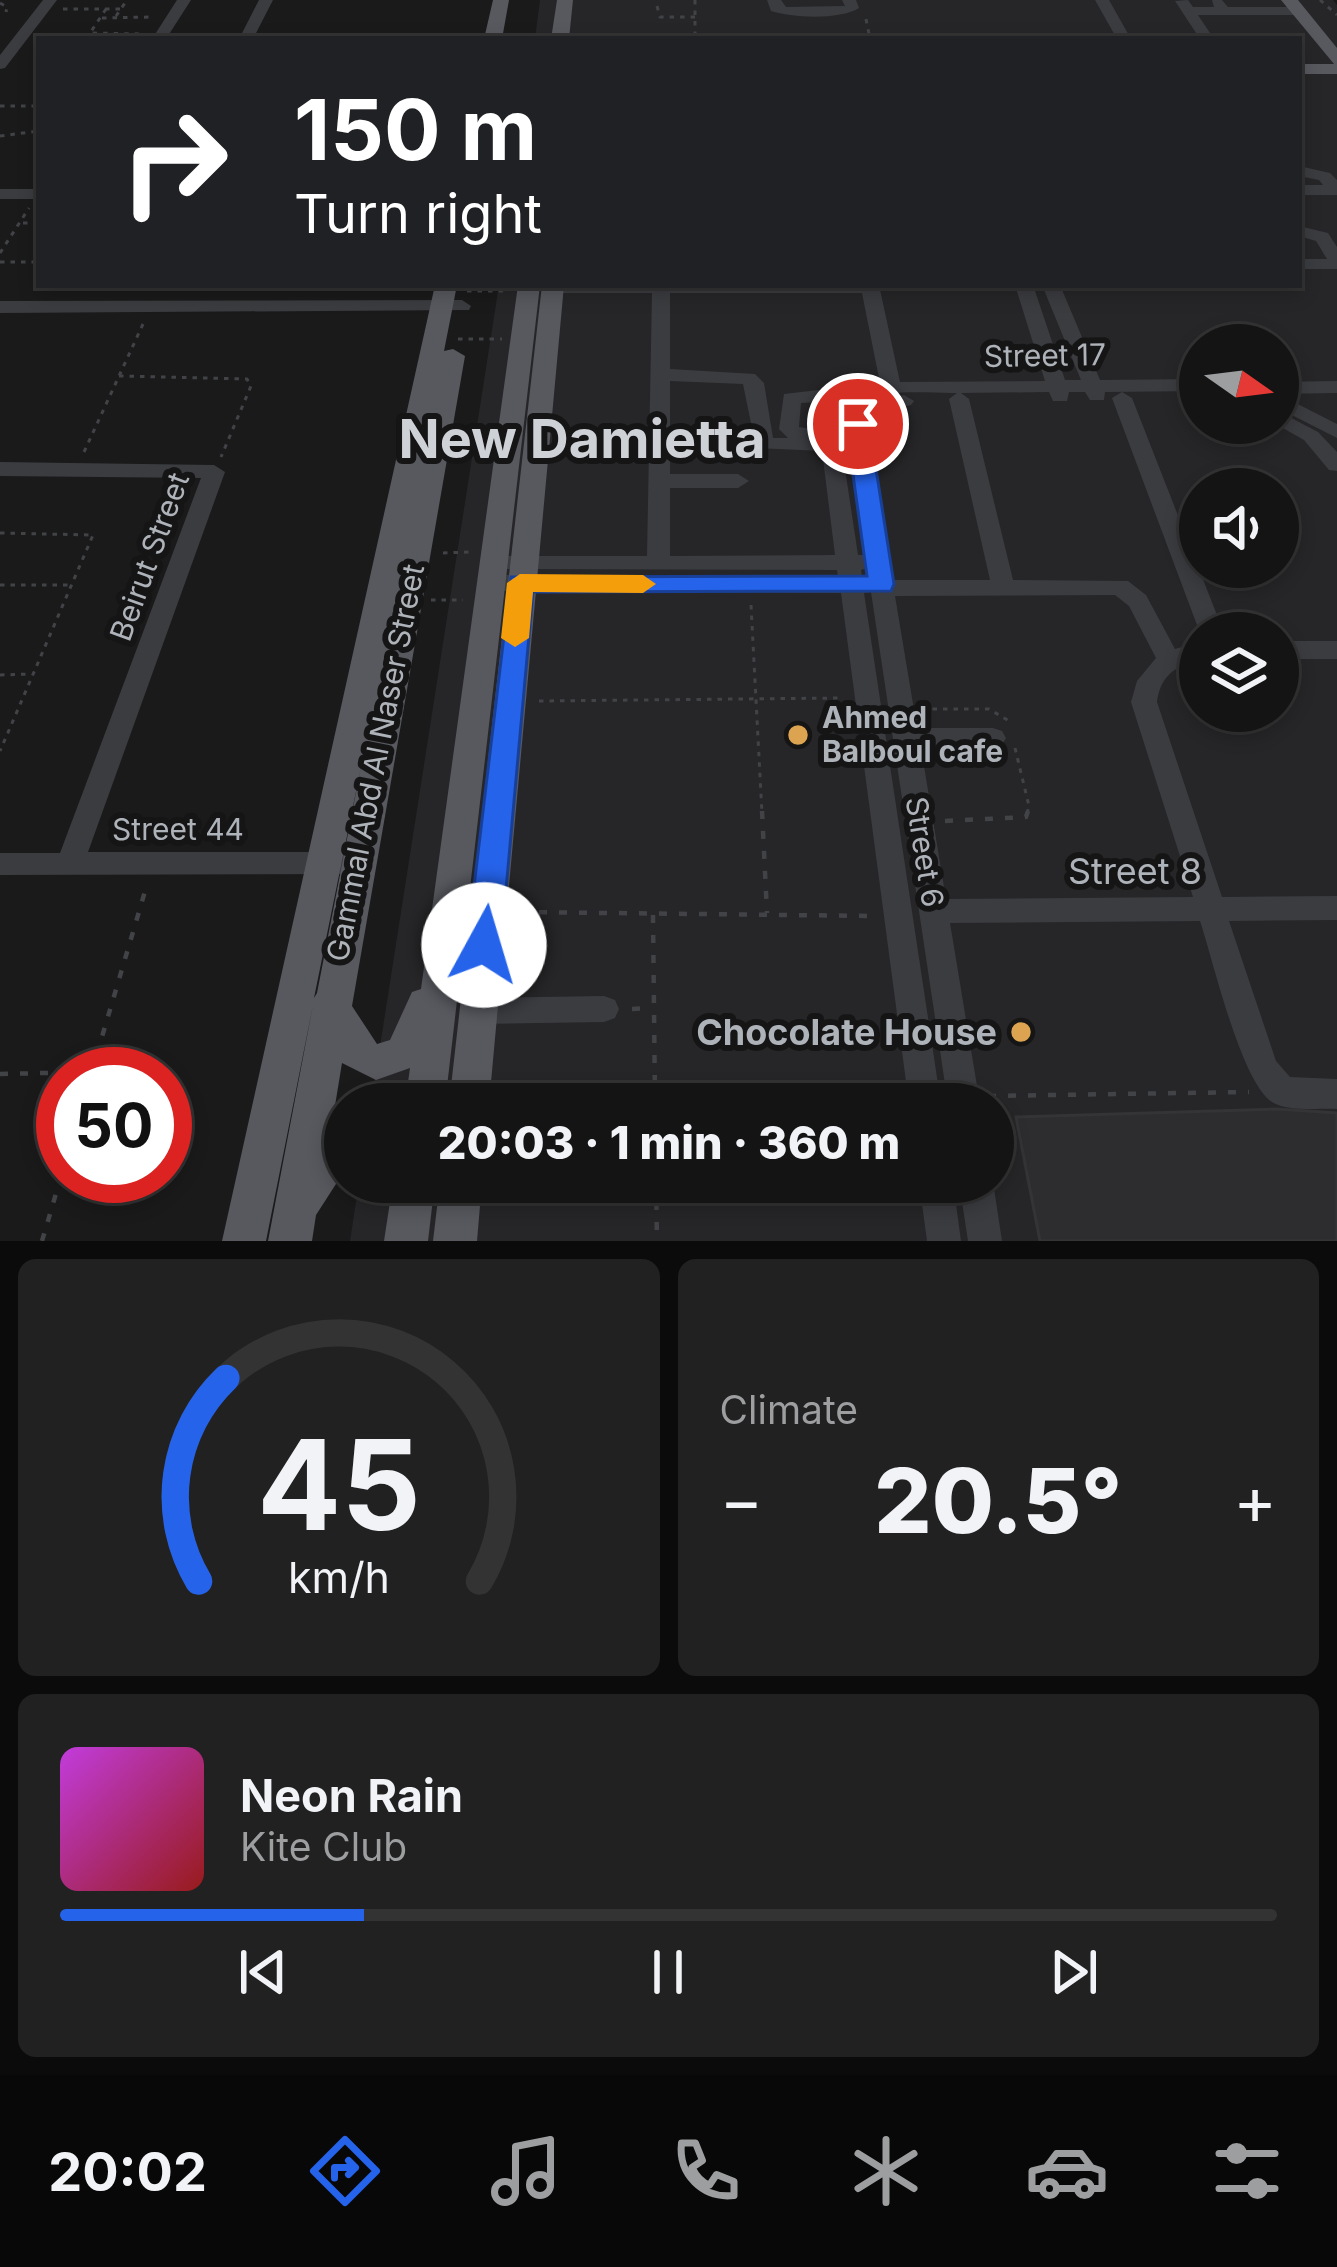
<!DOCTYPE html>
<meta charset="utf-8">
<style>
body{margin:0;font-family:Inter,sans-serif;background:#212122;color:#f1f3f6;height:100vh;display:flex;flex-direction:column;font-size:45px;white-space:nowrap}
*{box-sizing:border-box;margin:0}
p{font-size:39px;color:#9d9ea0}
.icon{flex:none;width:66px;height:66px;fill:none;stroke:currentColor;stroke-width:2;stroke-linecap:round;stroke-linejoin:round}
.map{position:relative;height:1241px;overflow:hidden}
.side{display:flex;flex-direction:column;gap:18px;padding:18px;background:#0b0b0b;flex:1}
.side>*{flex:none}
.hud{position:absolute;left:36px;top:36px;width:1266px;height:252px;border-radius:0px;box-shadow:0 6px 18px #0003,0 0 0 3px #333334;background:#202124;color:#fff;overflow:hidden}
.needle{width:78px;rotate:104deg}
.buttons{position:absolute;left:1179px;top:324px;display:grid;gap:24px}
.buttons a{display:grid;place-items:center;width:120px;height:120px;border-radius:50%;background:#141414;box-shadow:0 6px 18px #0003,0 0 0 3px #333334;font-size:60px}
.speed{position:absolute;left:36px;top:1047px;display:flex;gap:24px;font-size:60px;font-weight:700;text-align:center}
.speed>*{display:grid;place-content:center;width:156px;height:156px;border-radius:50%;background:#141414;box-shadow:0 6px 18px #0003,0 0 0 3px #333334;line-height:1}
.speed .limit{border:18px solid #d22;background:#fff;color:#111}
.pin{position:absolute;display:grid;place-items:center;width:102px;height:102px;color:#fff;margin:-51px;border:6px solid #fff;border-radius:50%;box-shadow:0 3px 12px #0007}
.me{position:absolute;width:132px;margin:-66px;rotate:6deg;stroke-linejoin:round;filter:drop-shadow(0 0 9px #0008)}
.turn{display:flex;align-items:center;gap:42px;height:252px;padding:0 60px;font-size:54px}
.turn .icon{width:156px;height:156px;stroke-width:2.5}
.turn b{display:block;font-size:84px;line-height:102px}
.big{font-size:90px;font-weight:800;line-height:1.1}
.side .tile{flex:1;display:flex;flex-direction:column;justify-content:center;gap:18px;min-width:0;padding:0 42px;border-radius:18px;background:#212122}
.side .dial{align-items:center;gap:0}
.dial svg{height:312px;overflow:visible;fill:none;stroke:#333334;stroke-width:7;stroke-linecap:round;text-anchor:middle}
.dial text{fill:#f1f3f6;stroke:none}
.song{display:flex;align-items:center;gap:36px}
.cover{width:144px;height:144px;border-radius:18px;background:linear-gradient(135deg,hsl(290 70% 55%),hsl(0 70% 35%))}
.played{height:12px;border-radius:6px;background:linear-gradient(90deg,#2563eb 25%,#333334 25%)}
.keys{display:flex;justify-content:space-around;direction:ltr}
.heat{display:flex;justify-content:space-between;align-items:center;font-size:66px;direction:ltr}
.side .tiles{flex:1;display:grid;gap:18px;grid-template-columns:1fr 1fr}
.tile:last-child{grid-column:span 2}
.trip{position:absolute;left:324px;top:1083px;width:690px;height:120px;border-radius:60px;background:#141414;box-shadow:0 6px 18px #0003,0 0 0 3px #333334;font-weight:800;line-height:120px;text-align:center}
.menu{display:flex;height:192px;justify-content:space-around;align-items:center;background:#080808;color:#9d9ea0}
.menu .icon{width:84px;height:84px}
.menu .selected{color:#2563eb}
.menu b{font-size:54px;color:#f1f3f6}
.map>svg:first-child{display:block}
.built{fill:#262628;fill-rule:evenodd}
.building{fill:#2d2d2f;stroke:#343437;stroke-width:3}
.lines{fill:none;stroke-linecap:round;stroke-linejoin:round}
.path-far1{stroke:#414347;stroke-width:3;stroke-dasharray:4.5 6;stroke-linecap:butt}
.path{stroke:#414347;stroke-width:4.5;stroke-dasharray:8 12;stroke-linecap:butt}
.minor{fill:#3b3c40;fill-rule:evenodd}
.major{fill:#57595f;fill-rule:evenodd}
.route{fill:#2563eb;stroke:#184099;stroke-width:3}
.slow{fill:#f59e0b}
.poi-dot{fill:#dca451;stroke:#151516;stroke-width:4.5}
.labels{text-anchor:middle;stroke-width:12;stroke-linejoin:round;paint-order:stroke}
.street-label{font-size:30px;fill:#aeb2b9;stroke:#151516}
.poi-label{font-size:30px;font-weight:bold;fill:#aeb2b9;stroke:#151516;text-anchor:start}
.near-street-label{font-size:36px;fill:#aeb2b9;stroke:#151516}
.near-poi-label{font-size:36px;font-weight:bold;fill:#aeb2b9;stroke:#151516;text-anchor:end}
.town-label{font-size:54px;font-weight:bold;fill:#ced1d6;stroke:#151516}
</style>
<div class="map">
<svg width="1337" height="1241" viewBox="0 0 1337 1241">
<rect width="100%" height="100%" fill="#1a1a1b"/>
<path class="built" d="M540 0H1333L1337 5V1241H350L359 1182H993V1104H371L499 285H1299V39H535ZM1200 345H1278V423H1200ZM1200 489H1278V567H1200ZM1200 633H1278V711H1200Z"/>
<path class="building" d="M1277 1109 1337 1113V1241H1040L1016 1117Z"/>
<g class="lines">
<path class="path-far1" d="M695 0V39
M1320 0 1337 15
M0 3 7 7 6 12
M657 6 660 17H695
M63 9H121
M106 9 90 33 143 34
M116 16 127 0
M102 18 152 17
M866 19 870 39
M0 106H39
M0 136 39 131
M23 223H39
M0 253 29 208
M0 262H39
M467 291H505
M458 339H502
M119 376 247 379 251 386 221 457
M84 452 143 324
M0 533 93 535 0 751
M443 553 469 552
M0 585H70
M431 600H463
M751 605 762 814
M0 675 31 674
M539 701 841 698
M922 709H989L1009 721
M1015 748 1029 806 1027 814"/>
<path class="path" d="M762 811 767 913
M945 821 1026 817 1028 811
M519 912 876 916
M653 915 655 1104
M632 1009 652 1008
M0 1074 90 1072
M91 1074 146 888
M988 1096 1249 1092
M656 1182 657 1241
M42 1241 63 1170"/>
<path class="minor" d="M43 0H57L5 68 0 69V55Z
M177 0H191L166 39H152Z
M259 0H273L253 39H239Z
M767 0H781L786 7 845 6 842 0H856L859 8C840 20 793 18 771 11Z
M1095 0H1109L1131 39H1117Z
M1188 0 1193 7H1214L1212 0H1222L1228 7H1296L1303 11 1296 15H1198L1214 39H1200L1175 1Z
M493 34 499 39H366L373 35Z
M1299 166 1330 173 1337 180V195H1299V185H1323L1319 180 1299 176Z
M0 189H39V199H0Z
M1299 226 1328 233 1337 247V269H1299V259H1327L1316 241 1299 236Z
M546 285H879L900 382 1045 381 1015 285H1033L1065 380H1081L1042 285H1060L1100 380 1200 379V391L1105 392 1104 400H1090L1085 392H1069L1067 401H1053L1049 392 961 393 969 399 1013 580 1128 581 1146 595 1175 649 1200 642V660C1175 665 1160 677 1157 702L1222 897 1337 896V920L1229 921 1276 1061 1290 1077 1337 1079V1109C1319 1108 1288 1112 1272 1102 1241 1082 1213 960 1200 921L950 923 980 1104H948L871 592 864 593 941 1104H909L841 593 505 591 493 583 505 575 838 577 837 570 500 569 496 564 500 559 508 556H647L652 293H553L547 292ZM670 293H862L880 383 784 394 779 429 788 438H773L764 383 755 374 670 369ZM670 381 743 384 756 448 822 451 835 555 670 556V488H738L749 481 738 474H670ZM957 393 949 399 990 580H892L867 430 877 414 911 405 914 401 904 395 863 406 847 430 865 555H858L839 429C852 382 920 394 957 393ZM835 401 819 430 799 427 801 403ZM867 568 869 578 862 577 861 570ZM1115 595 1129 606 1156 658 1137 681 1131 702 1193 897 946 899 921 748H993L1002 745 1006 738 1002 731 993 728H917L895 596Z
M462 300 471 306 469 310 0 313V301Z
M1337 381V393L1278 394 1337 424V438L1278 408V382Z
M1122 392 1132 398 1224 633H1200L1112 398Z
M1278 411 1318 432 1337 452V471L1329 470 1304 440 1274 423H1278Z
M0 462 214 465 225 472 88 852H357L367 855 371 863 367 871 357 874 0 875V853H60L201 478 0 476Z
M1278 641H1337V659H1278Z
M604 996 615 1000 619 1009 615 1018 604 1022 478 1024 467 1020 463 1011 467 1002 478 998Z
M919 1182H953L961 1241H927Z
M959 1182H993L1002 1241H968Z"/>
<path class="major" d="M493 0H509L502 39H484Z
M557 0H573L569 39H551Z
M1281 0H1298L1337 48V74H1299V64H1334Z
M435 285H457L444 351 453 349 465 356 352 1006 377 1044 390 1040 412 992 421 989 518 285H540L445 1104H405L410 1068 376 1080 342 1063 333 1118 345 1113V1170L316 1215 312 1241H268L313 1005 266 1241H222ZM361 767 317 993 314 998Z
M542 285H564L489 1104H449Z
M393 1182H435L428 1241H384Z
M440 1182H482L477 1241H433Z"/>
</g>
<path class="route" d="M858 417 869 424 894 584 891 591 533 592 501 945 496 955 484 959 472 955 467 945 511 577 867 576 846 424Z"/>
<path class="slow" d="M520 574 643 575 656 584 643 593 533 592 529 638 515 647 501 638 507 583Z"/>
<g class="poi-dot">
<circle cx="798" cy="735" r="12"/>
<circle cx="1021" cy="1032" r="12"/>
</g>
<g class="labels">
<g class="street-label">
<text transform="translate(1045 356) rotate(-1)" y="10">Street 17</text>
<text transform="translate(150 557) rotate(-70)" y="10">Beirut Street</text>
<text transform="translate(376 763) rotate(-79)" y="10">Gammal Abd Al Naser Street</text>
<text x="178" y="840">Street 44</text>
<text transform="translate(924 852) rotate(81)" y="10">Street 6</text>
</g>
<g class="poi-label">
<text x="822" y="728">Ahmed<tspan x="822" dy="34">Balboul cafe</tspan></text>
</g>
<g class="near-street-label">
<text x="1135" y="884">Street 8</text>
</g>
<g class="near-poi-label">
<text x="997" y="1045">Chocolate House</text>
</g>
<g class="town-label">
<text x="582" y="458">New Damietta</text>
</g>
</g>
</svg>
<div class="buttons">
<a><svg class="needle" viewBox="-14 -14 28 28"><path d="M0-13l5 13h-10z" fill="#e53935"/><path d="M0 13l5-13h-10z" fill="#9d9ea0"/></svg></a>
<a><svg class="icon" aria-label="sound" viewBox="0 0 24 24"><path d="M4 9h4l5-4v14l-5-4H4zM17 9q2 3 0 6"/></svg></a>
<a><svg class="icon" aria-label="layers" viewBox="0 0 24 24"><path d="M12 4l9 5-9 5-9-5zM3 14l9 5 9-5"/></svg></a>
</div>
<div class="speed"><div class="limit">50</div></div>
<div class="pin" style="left:858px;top:424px;background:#d93025"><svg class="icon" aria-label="arrive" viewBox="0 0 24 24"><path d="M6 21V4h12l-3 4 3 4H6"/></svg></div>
<svg class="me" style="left:484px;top:945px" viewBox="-20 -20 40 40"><circle r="19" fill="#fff"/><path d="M0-13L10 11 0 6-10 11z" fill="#2563eb"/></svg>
<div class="trip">20:03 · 1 min · 360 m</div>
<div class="hud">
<div class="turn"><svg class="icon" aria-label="right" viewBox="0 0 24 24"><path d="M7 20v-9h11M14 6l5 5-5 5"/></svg><div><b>150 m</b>Turn right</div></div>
</div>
</div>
<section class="side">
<div class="tiles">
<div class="tile dial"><svg viewBox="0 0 100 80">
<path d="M14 69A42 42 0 1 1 86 69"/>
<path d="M14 69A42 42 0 0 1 21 17" stroke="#2563eb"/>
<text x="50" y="56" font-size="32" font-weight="700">45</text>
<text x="50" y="72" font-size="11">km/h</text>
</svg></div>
<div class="tile"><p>Climate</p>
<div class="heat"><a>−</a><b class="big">20.5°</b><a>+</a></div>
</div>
<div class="tile">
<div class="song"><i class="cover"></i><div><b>Neon Rain</b><p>Kite Club</p></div></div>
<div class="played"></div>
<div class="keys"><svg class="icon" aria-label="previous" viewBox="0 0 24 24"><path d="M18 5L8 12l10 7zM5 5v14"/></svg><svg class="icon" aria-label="pause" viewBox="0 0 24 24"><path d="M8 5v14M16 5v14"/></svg><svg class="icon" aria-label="next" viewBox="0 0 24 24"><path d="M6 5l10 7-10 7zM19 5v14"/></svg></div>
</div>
</div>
</section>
<nav class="menu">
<b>20:02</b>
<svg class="icon selected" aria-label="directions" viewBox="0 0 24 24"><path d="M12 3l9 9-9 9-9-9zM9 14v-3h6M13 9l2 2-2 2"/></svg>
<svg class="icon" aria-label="music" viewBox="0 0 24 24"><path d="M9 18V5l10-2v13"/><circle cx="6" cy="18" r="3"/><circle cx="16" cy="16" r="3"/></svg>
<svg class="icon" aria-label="phone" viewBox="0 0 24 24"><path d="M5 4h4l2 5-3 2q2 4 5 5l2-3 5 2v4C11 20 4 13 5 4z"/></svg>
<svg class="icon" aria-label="climate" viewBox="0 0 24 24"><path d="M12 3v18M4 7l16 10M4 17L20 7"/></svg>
<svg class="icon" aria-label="car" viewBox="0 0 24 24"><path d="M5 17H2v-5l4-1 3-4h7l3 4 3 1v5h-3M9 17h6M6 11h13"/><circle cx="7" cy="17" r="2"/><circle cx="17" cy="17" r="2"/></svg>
<svg class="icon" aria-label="filters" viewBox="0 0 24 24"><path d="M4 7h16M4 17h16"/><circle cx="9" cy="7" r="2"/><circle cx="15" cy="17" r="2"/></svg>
</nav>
